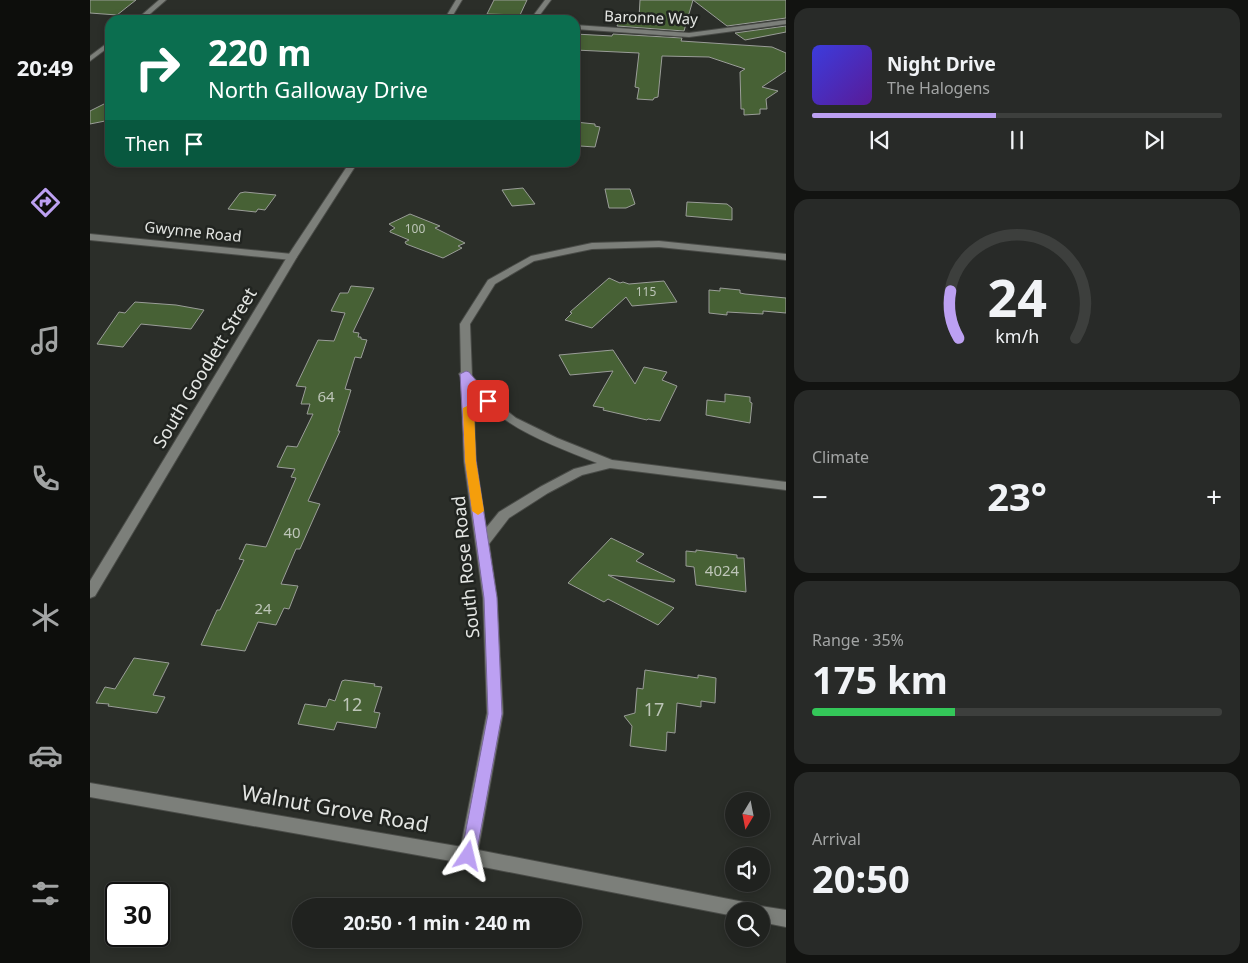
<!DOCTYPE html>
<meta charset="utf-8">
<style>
body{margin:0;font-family:"Noto Sans",sans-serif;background:#282a28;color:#f1f3f6;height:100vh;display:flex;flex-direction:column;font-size:19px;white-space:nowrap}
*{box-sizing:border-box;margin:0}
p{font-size:16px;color:#a2a4a4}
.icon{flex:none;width:28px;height:28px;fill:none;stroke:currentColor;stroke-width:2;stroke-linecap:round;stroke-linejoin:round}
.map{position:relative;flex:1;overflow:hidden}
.side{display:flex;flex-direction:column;gap:8px;padding:8px;background:#121311;width:462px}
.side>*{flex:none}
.guide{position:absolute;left:15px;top:15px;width:475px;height:152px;border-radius:15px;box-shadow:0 2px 8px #0003,0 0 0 1px #3d3f3d;background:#0b6e4f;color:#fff;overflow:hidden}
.needle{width:32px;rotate:190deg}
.tools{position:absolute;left:635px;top:792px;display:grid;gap:10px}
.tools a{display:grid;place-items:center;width:45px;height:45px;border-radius:50%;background:#20221f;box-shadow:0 2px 8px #0003,0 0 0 1px #3d3f3d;font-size:25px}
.speed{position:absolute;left:15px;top:882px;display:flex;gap:10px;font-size:25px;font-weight:700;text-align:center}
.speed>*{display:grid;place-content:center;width:65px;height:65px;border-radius:50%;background:#20221f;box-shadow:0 2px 8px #0003,0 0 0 1px #3d3f3d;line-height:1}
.speed .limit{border:2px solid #111;border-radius:8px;background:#fff;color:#111}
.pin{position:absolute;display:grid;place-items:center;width:42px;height:42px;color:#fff;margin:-21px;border-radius:10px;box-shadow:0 2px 8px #0006}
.me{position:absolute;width:55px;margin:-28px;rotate:10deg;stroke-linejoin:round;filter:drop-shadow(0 0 4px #0008)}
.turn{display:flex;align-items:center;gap:18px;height:105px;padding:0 20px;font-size:22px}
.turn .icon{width:65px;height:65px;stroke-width:2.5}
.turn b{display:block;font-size:35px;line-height:42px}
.then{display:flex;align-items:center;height:48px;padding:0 20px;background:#0003;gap:10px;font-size:19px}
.big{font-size:38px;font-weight:700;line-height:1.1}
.side .tile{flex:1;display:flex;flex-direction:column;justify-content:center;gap:8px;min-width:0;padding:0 18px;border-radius:15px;background:#282a28}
.side .dial{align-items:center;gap:0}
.dial svg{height:130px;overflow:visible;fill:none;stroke:#3d3f3d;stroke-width:7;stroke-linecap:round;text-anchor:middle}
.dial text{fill:#f1f3f6;stroke:none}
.song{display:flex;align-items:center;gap:15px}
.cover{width:60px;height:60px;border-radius:8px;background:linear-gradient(135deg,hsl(240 70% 55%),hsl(270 70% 35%))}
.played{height:5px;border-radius:2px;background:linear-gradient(90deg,#bca0f2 45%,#3d3f3d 45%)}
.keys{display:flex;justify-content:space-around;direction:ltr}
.heat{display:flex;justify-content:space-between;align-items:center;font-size:28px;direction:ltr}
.charge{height:8px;border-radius:4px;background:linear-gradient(90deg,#34c759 35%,#3d3f3d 0)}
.trip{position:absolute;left:202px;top:898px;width:290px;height:50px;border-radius:25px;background:#20221f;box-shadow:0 2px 8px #0003,0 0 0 1px #3d3f3d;font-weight:700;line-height:50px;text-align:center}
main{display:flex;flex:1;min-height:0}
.dock{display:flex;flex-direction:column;width:90px;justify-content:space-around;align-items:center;background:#0d0e0c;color:#a2a4a4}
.dock .icon{width:35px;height:35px}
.dock .selected{color:#bca0f2}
.dock b{font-size:22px;color:#f1f3f6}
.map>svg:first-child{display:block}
.building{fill:#476135;stroke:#9a9d98}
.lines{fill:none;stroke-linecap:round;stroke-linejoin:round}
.street-casing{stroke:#4a4c48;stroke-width:2}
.secondary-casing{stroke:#4a4c48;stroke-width:2}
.street{fill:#7c7f7a;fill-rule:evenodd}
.secondary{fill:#7c7f7a;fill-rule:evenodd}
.route{fill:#bca0f2;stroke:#7a689d}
.slow{fill:#f59e0b}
.labels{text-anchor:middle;stroke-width:5;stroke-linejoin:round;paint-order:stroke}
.far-number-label{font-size:12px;fill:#bdc5b8}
.far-street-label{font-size:15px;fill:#e4e6e3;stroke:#212420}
.number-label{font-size:15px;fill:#bdc5b8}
.street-label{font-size:18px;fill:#e4e6e3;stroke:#212420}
.near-number-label{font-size:18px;fill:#bdc5b8}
.near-street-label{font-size:21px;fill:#e4e6e3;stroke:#212420}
</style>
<main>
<nav class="dock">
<b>20:49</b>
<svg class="icon selected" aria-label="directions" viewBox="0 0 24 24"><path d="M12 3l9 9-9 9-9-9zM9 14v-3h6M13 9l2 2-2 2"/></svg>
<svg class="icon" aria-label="music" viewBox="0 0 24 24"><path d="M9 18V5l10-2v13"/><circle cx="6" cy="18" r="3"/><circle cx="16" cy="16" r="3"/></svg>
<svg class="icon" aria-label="phone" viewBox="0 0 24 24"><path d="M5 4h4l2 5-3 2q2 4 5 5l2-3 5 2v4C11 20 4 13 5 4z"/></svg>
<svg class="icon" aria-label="climate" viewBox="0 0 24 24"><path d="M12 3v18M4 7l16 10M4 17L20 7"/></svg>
<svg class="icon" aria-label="car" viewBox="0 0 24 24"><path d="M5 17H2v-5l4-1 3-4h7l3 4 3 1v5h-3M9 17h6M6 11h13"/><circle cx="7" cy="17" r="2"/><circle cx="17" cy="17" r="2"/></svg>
<svg class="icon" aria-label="filters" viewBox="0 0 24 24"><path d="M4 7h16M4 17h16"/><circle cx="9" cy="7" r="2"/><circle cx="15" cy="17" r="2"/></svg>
</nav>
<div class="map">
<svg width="696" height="963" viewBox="0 0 696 963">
<rect width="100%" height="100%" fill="#2b2e29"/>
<path class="building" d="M0 0H46L27 15 0 13Z
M404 0H437L430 15 397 14Z
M550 0H696V18L637 26 603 0 594 31 527 26 531 17 549 18Z
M696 26V32L655 40 645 33Z
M485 34 522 36 523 34 592 38 591 41 682 47 696 53V71L672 87 688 91 676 99 677 109H670V114L654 115V109H651L650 72 655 69 619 57 572 56 568 97 564 98 563 100 547 99 549 88 545 87 549 53 485 50Z
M20 101V120L0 124V111Z
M485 122 505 124V126L510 127 505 147 490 146V143H485Z
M433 188 445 204 422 206 412 190Z
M515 189H540L545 204 536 208H519Z
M155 192 165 193 186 195 175 210 168 209 166 212 138 209 150 193Z
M597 202 637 204 642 208V220L596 216Z
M320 214 350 226 345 228 375 243 368 246 372 248 353 258 316 244 315 242 319 240 300 232V231L305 228 299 224Z
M519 278 530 283 533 282 539 284 574 281 587 302 542 306 536 297 502 328 475 320 482 313 480 312Z
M261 286 284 288 263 332 269 333 268 337H271V339L277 340 271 358 265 357 255 389 261 390 248 431H250L218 501 230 504 210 549H206L191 584 208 586 199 609 194 608 186 625 168 622 155 651 111 645 127 610H130L154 560 149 559 156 544 176 547 206 478 201 477 205 469 187 467 197 446 207 447 223 414H217L220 404H211L216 387 206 386 228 340 244 341 255 313 241 311 250 293H258Z
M630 288 650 290V293L655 294 696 298V313L673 311V314L637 312V315L619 313V290L630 291Z
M45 302 86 305 114 310 101 329 51 324 33 347 7 344 29 312 35 313Z
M523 350 545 384 554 367 577 372 572 380 587 386 570 421 558 419 557 420 513 410 514 408 503 406 523 371 480 375 469 355Z
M635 394 660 397V402L662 403 660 423 616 415 617 400 635 402Z
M521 538 554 554 546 561 585 580 584 582 518 575 584 608 568 625 518 599 514 602 478 583Z
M606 550 647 555V558H654L656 592 606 585 604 567 596 566V551L606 552Z
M44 658 79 663 63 695 75 697 67 713 18 706 19 704 6 703 15 687 25 689Z
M555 670 608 678V675L626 678 625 703 611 701V707L587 703 585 733 577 732 576 751 540 746 542 726 534 716 545 713 547 688 553 689Z
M255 680 285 684 284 686 292 687 284 712 290 713 286 728 247 722 244 730 208 724 215 704 236 707 239 699 245 701 252 681Z"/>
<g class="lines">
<g class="street-casing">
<path id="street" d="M69 0H76L53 20H46Z
M455 0H461L446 20H440Z
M696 20V24L599 37 485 29V25L599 33Z
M20 41V46L0 61V56Z
M0 234 202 254 207 257 202 260 0 240Z
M569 241 696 254V260L569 247 502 249 444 261 405 284 380 324 382 376 402 399 426 418 467 438 522 460 696 482V490L520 468 492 475 458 493 419 518 399 544 407 598 413 713 387 856 384 861 378 864 372 861 369 856 397 713 393 598 374 461 371 377 369 374 371 372 370 324 398 280 441 256 502 243ZM383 391C415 429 462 445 507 463L484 469 450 487 409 512 396 528 386 461Z"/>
</g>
<g class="secondary-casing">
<path id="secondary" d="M366 0H372L360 20H354Z
M260 162H268L207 257 5 596 0 598V581L197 257Z
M0 783 378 848 659 903 666 907 671 906 696 910V927L671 922V911H644V916L378 864 0 797Z"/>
</g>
<use href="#street" class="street"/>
<use href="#secondary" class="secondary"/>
</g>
<path class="route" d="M376 371 379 372 403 401 402 403H394L381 388 386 461 407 598 412 714 386 856 384 861 378 863 373 861 371 856 398 714 394 598 375 461 370 374Z"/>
<path class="slow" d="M379 405 384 408 386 461 394 511 388 515 382 511 375 461 373 408Z"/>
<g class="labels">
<g class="far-number-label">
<text x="325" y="233">100</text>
<text x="556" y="296">115</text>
</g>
<g class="far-street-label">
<text transform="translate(561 18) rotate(2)" y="5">Baronne Way</text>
<text transform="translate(103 232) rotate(6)" y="5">Gwynne Road</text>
</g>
<g class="number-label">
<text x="236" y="402">64</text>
<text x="202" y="538">40</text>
<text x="632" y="576">4024</text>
<text x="173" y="614">24</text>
</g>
<g class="street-label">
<text transform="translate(115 368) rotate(-59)" y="6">South Goodlett Street</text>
<text transform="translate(376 567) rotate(-96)" y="6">South Rose Road</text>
</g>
<g class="near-number-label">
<text x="262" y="711">12</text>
<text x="564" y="716">17</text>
</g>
<g class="near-street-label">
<text transform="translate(245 809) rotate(10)" y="7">Walnut Grove Road</text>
</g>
</g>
</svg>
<div class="tools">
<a><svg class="needle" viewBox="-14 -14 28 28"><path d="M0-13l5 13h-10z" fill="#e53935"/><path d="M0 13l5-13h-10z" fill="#a2a4a4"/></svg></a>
<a><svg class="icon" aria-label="sound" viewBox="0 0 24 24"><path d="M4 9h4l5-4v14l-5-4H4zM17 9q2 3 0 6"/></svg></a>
<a><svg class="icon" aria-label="search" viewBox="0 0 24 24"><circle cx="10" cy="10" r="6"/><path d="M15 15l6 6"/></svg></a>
</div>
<div class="speed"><div class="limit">30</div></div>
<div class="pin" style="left:398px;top:401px;background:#d93025"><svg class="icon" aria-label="arrive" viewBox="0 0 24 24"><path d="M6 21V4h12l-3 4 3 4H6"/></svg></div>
<svg class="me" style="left:378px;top:856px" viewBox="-20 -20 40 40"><path d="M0-17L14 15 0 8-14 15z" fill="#bca0f2" stroke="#fff" stroke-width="4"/></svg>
<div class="trip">20:50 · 1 min · 240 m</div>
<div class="guide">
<div class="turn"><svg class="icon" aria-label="right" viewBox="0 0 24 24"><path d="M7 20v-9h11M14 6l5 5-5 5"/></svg><div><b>220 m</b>North Galloway Drive</div></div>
<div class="then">Then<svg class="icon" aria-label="arrive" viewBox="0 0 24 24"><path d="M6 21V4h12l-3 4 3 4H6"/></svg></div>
</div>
</div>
<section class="side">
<div class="tile">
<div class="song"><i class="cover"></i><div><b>Night Drive</b><p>The Halogens</p></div></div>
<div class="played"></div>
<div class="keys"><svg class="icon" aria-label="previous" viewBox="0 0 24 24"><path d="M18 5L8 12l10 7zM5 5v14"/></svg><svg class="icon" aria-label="pause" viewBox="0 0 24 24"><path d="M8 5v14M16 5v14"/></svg><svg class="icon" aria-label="next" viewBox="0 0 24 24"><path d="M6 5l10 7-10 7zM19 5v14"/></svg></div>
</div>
<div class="tile dial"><svg viewBox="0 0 100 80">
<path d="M14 69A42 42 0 1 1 86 69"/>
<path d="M14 69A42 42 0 0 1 9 40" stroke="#bca0f2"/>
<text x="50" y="56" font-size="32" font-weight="700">24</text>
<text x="50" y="72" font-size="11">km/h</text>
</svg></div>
<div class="tile"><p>Climate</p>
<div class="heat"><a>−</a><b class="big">23°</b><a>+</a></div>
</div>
<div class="tile"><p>Range · 35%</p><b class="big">175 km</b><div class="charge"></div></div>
<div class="tile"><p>Arrival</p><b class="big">20:50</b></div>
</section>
</main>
